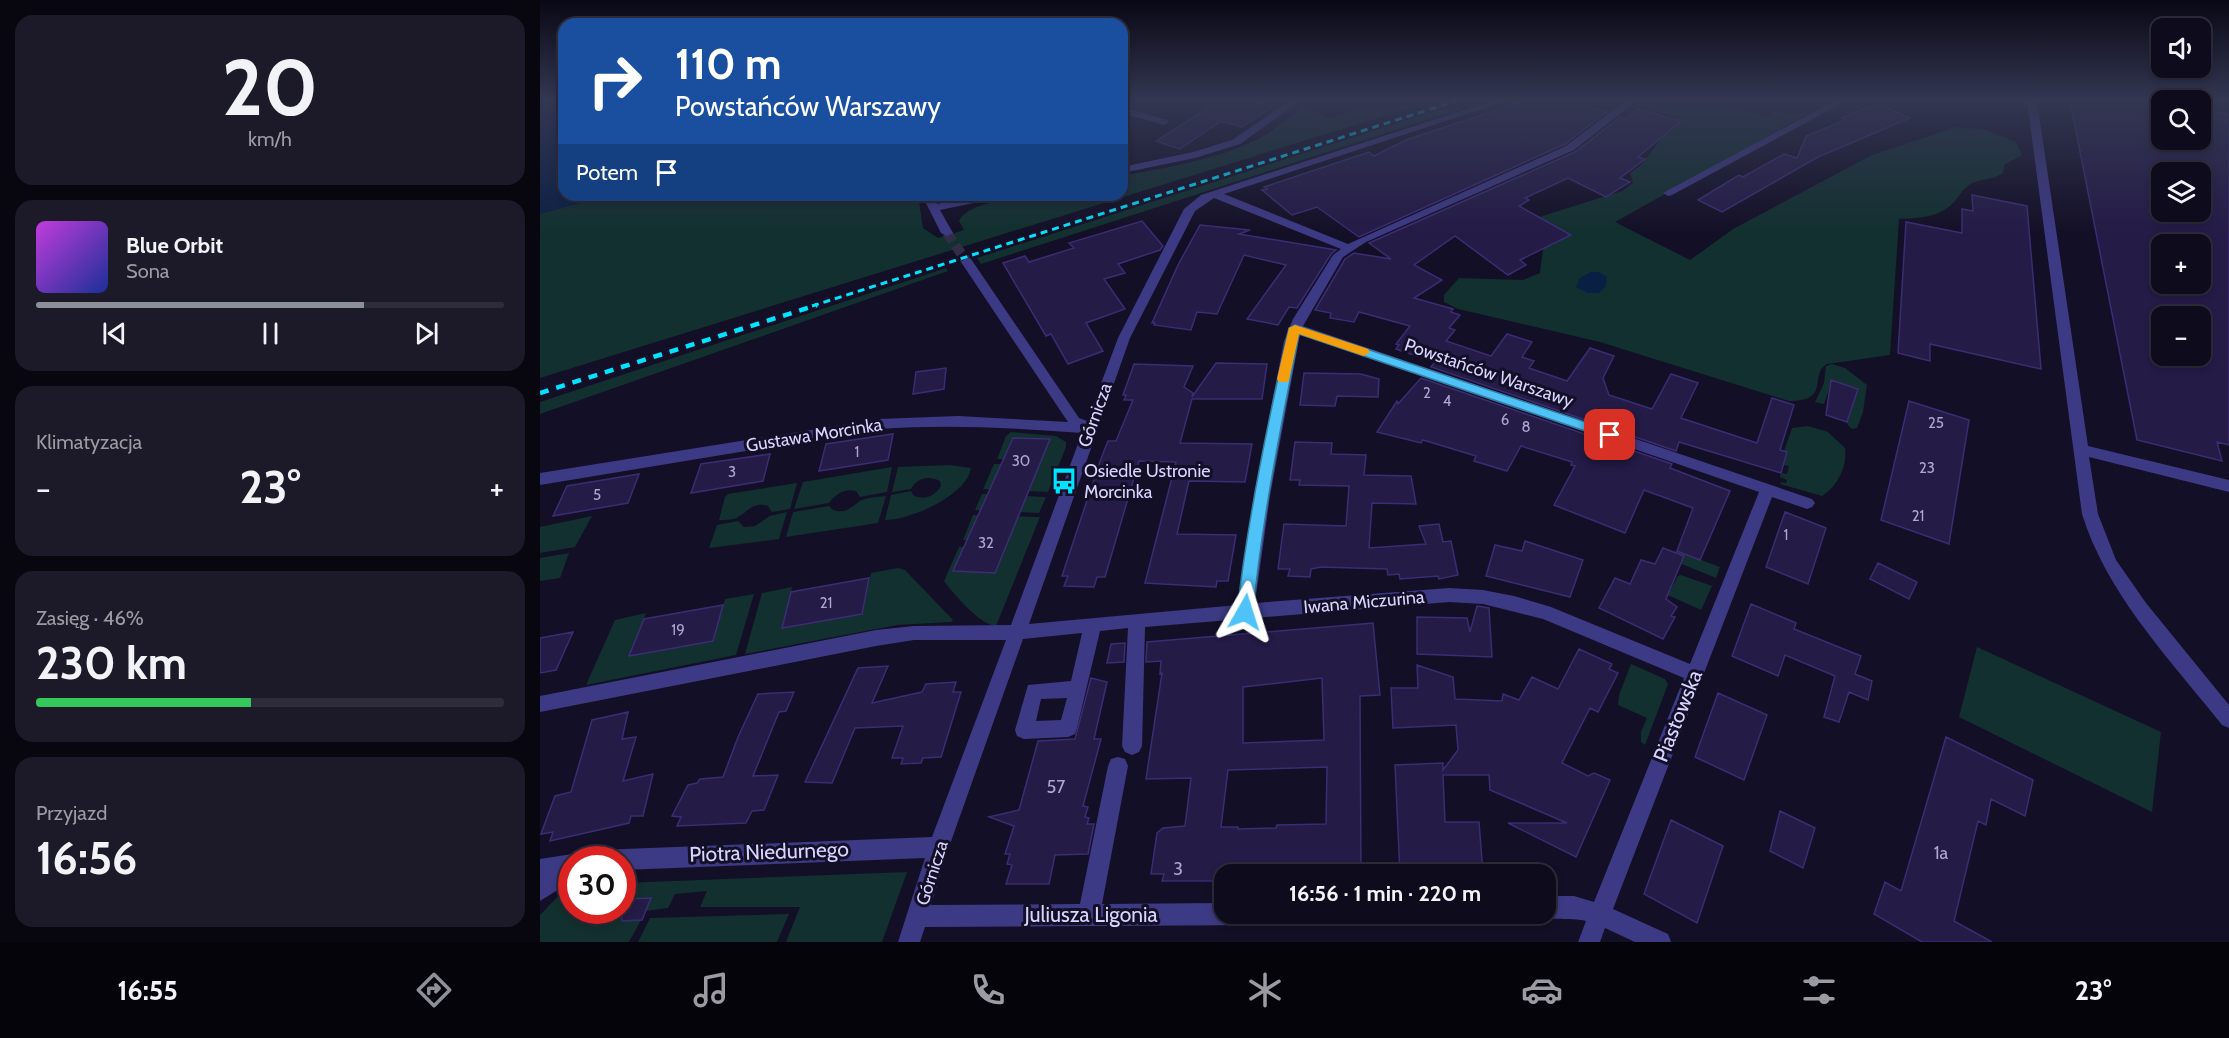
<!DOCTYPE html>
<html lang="pl">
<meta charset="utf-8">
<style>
body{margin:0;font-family:Cabin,sans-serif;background:#1c1929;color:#f1f3f6;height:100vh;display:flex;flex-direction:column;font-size:22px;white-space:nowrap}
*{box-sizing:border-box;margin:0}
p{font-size:20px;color:#9b9ba3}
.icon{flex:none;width:33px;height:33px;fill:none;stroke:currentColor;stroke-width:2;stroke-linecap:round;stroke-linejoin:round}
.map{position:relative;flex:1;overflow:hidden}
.drawer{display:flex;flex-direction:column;gap:15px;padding:15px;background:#08060f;width:540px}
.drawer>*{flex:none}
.banner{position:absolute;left:18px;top:18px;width:570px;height:183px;border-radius:18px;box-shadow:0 3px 9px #0003,0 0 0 2px #2e2b3b;background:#1a4fa0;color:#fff;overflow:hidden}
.tools{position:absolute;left:1611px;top:18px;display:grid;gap:12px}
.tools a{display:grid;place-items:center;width:60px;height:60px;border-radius:12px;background:#0e0b1c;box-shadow:0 3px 9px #0003,0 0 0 2px #2e2b3b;font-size:30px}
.speed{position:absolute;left:18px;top:846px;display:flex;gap:12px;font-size:30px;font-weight:700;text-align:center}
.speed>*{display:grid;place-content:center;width:78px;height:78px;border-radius:50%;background:#0e0b1c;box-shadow:0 3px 9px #0003,0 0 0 2px #2e2b3b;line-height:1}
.speed .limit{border:9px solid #d22;background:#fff;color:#111}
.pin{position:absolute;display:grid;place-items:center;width:51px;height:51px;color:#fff;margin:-26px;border-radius:12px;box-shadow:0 3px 9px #0006}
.me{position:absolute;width:66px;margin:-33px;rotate:6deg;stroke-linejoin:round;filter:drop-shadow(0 0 4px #0008)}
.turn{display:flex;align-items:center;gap:21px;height:126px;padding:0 18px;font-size:27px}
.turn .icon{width:78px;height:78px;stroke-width:2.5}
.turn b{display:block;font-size:42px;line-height:51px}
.then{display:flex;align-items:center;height:57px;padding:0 18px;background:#0003;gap:12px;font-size:22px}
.big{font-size:45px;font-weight:700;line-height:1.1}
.drawer .widget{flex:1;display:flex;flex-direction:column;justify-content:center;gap:9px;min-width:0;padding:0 21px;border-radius:18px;background:#1c1929}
.drawer .dial{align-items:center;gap:0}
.dial b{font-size:78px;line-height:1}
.song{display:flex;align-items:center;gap:18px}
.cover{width:72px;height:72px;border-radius:9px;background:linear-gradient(135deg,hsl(290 70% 55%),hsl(230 70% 35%))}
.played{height:6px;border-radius:3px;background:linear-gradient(90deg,#8c9099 70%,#2e2b3b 70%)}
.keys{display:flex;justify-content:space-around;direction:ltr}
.heat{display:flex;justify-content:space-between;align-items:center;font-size:33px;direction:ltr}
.charge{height:9px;border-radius:4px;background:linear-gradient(90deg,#34c759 46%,#2e2b3b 0)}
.trip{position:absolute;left:674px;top:864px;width:342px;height:60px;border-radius:18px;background:#0e0b1c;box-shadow:0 3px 9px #0003,0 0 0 2px #2e2b3b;font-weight:700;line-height:60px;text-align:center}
.tab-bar{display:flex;height:96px;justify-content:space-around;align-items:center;background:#06040b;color:#9b9ba3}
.tab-bar .icon{width:42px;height:42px}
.tab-bar .on{color:#8c9099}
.tab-bar b{font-size:27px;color:#f1f3f6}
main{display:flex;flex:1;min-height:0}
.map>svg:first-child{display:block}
.green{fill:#12302f}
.water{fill:#0a1f44}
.building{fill:#241b47;stroke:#3b2d73;stroke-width:1.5;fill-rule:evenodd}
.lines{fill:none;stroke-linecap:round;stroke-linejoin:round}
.minor-tunnel{stroke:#312d47;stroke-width:10;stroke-dasharray:10 5;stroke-linecap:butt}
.minor{fill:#3d3a85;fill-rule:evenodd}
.rail-far1{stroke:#00e5ff;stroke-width:3;stroke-dasharray:7 5;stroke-linecap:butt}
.rail{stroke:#00e5ff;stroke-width:4.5;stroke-dasharray:9 8;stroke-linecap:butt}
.route{fill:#4fc3f7;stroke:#337fa1;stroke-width:1.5}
.slow{fill:#f59e0b}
.labels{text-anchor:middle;stroke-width:6;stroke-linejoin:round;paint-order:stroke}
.number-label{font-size:15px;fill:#aca6d1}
.street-label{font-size:18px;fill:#d9d4ff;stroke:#130f26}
.poi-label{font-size:18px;fill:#d9d4ff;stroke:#130f26;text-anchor:start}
.near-number-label{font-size:18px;fill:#aca6d1}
.near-street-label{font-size:21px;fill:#d9d4ff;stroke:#130f26}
</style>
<main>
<section class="drawer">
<div class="widget dial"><b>20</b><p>km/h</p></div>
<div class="widget">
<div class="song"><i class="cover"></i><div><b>Blue Orbit</b><p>Sona</p></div></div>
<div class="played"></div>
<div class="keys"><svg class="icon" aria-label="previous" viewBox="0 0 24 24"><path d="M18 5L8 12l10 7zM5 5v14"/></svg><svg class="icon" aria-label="pause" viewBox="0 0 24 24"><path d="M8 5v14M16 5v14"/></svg><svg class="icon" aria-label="next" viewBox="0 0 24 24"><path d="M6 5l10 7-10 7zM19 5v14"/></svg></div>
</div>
<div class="widget"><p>Klimatyzacja</p>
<div class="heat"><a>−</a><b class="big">23°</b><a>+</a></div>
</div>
<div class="widget"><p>Zasięg · 46%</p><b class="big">230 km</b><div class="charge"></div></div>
<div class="widget"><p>Przyjazd</p><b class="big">16:56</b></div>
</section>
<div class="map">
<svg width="1689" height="942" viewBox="0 0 1689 942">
<rect width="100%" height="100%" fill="#130f26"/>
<path class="green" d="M844 101H892L0 378V214L4 212 47 201 60 195H378L383 228 398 238 424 230 419 221C433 190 551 195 582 195V176C627 167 677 160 718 139 734 131 749 117 764 106L789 118Z
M927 101H945L441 264 437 258Z
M1108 101H1180L1193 107 1228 116 1239 110 1249 114 1271 112 1075 222 1150 260 1193 229 1332 155 1417 127 1445 130 1476 142 1482 155 1464 165 1463 173C1451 181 1443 178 1432 183 1422 189 1420 196 1413 203 1398 218 1378 218 1359 219L1350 355 1287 364C1268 375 1292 401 1249 401L1060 342 918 309 904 302V295L919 278 983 280 1000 273 1003 248 967 227 1082 191 1093 183 1090 173 1101 165 1138 118 1102 106Z
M406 268 408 271 0 414V402Z
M1292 364 1305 368 1327 385 1323 412 1317 428 1312 429 1307 424 1318 388 1292 381 1284 404 1275 402 1284 383 1286 366Z
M1268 426 1288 432 1305 448C1308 466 1297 487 1282 496L1240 484 1241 482 1246 483 1247 480 1240 477 1241 473 1247 474 1249 466 1243 465 1247 453 1244 451 1252 428Z
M471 432 516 436 526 442V447L508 492 443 489 454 464H461L452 485 490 486 508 439 473 438 463 459H457L466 436Z
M410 465 431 468C427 495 371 520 345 520L351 495 371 491 373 495C384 501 395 496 401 486L400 481C389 475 377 478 371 489L352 492 358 467Z
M352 467 347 492 320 497 316 491C305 488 296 494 289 503L254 509 263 482Z
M257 483 250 509 232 512 228 506C213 501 209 511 198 517 194 520 184 520 179 520L185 497 188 494Z
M442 494 506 497 499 513 435 510Z
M346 496 338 523 246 537 253 512 289 506 293 510C306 514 310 508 320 501 326 497 339 497 346 496Z
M247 512 239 539 169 548 177 525 198 521 204 527 215 526 230 516Z
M433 515 500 517 456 626C440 625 414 594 404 581L419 547H424L414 571 455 572 477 518 427 540H423Z
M52 516 35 547 0 553V527Z
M1137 551 1180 567 1176 578 1132 560 1134 552Z
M29 553 20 578 0 581V558Z
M358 568 365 570 413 620 411 622 357 625 205 654 222 593 252 587 243 627 322 614 331 573Z
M1141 575 1172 586 1161 610 1128 595 1138 576Z
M214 594 196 655 46 685 75 620 106 613 90 656 173 641 185 599Z
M1437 647 1621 732 1612 812 1419 717Z
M1091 664 1125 679 1128 684 1105 745 1101 742V732L1107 718 1078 705 1079 695Z
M367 872 342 942H246L260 907H160L167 891 135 894 128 908 106 911 89 942H0V915L29 885H31L32 910H82L83 883Z
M249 914 237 942H98L110 918Z"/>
<path class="water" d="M0 101H24V195H60L47 201 0 214Z
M1051 272H1059L1067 277 1066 286 1059 293H1048L1036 287 1040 278Z"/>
<path class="building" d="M679 101H710L733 106 702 127 681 121 640 149 616 141Z
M984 101H1032L1066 112 1025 144 819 237 777 207 752 215 722 190 727 189 724 187 829 152 834 156 866 140Z
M1530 101H1600L1622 104V140H1660V110L1689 114V445L1677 442 1682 461 1597 440ZM1622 172H1660V212H1622ZM1622 244H1660V284H1622ZM1622 316H1660V356H1622Z
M1340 105 1370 118 1278 157 1182 212 1158 200 1199 175 1203 177 1244 154 1257 158 1266 136 1306 120 1302 118 1328 107 1332 109Z
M1098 109 1141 121 1098 157 1105 159 1080 178 1090 182 1066 197 1028 178 985 198 989 200 979 206 1031 235 980 260 986 265 968 275 915 236 874 265 902 280 874 298 913 309 911 312 920 315 909 328 915 330 906 341 951 356 967 334 992 342 982 357 994 361 989 368 1027 381 1050 348 1074 356 1063 378 1069 395 1112 409 1131 374 1158 383 1141 418 1217 443 1232 398 1254 405 1240 450 1247 452 1241 473 1139 442 1136 451 891 367 895 362 856 349 859 345 856 344 870 326 819 312 814 322 790 318 791 313 775 310 805 259 814 253 851 259 829 243 1035 152 1080 117 1085 119Z
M1432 195 1487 206 1501 369 1390 344V361L1358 353 1366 222 1422 233V209L1433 211Z
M602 221 623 246 620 250 578 264 585 273 564 279 585 309 546 323 563 351 528 364 511 334 506 336 463 263 485 256 489 262 534 248 529 243Z
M660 225 710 230 699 234 796 250 791 254 757 308 749 307 738 325 707 319 746 265 704 255 677 314 657 312 651 330 614 325 615 323H612L638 265Z
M676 363 727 364 722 399H652L640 443 712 444 705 482 649 481 637 534 696 535 688 581H677L676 587 605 583 636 462 599 461 565 577H557L554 587 524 586 528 576H522L559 464 568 441H576L593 400H584L586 395H583L594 364 653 366 644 387 653 393 652 397Z
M406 368 404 389 373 394 376 372Z
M764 373 821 374 839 379 838 397 797 396 795 406 760 405Z
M881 378 1132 464 1130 468 1190 491 1160 560 1137 551 1153 508 1104 490 1085 533 1014 505 1035 466 1031 465 1032 462 981 446 967 471 934 461 936 456 883 440 881 443 837 432 857 401 858 404Z
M1291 380 1318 389 1307 422 1286 415Z
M1369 401 1429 420 1409 544 1341 520Z
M353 434 348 460 279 471 286 444Z
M473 438 510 439 455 573 413 571Z
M755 442 792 443 791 454 826 455 824 475 871 476 876 504 832 503 829 548 886 544 879 526 899 524 903 542 911 541 918 575 899 579 898 576 860 579 859 574 848 575 847 569 781 567 771 569 770 577 748 576 750 569H738L744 524 806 526 809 486 759 485 760 480H750Z
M230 454 223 481 151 493 161 464Z
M99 474 88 503 13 516 27 486Z
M1245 512 1286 528 1268 584 1226 567Z
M985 541 1043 560 1030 597 946 576 955 545 982 551Z
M1123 548 1144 556 1126 599 1137 607 1131 616 1135 617 1123 639 1059 608 1075 578 1090 584 1101 560 1115 564Z
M1338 563 1377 582 1369 599 1330 579Z
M329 578 322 614 242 628 251 592Z
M1211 604 1256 623 1254 629 1321 656 1315 674 1332 681 1328 700 1309 692 1299 722 1284 717 1295 676 1245 655 1238 676 1192 656Z
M183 605 173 641 89 656 104 619Z
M937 606 949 608 952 657 877 654V617L927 618 930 632Z
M833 623 840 695 820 696 821 874H746V871L711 870 697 874H684V881H622L624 874H611L617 833 623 828 645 826 651 778 606 779 622 673 620 674 621 661 606 662 607 642ZM782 678 784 740 703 743V687ZM787 767 786 824 737 825 736 828 698 829V827H681L688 770Z
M33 632 16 670 0 673V638Z
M585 643 584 662 567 663 571 644Z
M1039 649 1072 664 1069 669 1078 673 1058 712 1050 708 1022 763 1048 776 1054 773 1070 780 1036 857 968 823H1027L950 790 949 775H903L905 822H939L943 874H860L855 765 903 763V770L918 750 916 725 853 728 851 688H878L877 665 913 677 915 699 962 701 963 694 979 700 992 677 1018 689Z
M348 666 332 703 382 692 386 684 416 682 413 692H421L401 757 383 758 381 763 361 764 363 758H352L363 726 315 728 292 783 265 782 318 668Z
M551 678 567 682 554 739H561L543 806 548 807 545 817 549 818 547 824H554L548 854 515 855 509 884H466L472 865 467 864 470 854H465L474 826 449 817 479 810 498 741 535 739Z
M254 692 246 711 239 712 213 776 238 775 224 810 212 811 206 823 137 826 141 817 132 816 148 785 157 783 160 779 183 777 198 737 218 694Z
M1178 693 1227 715 1204 780 1155 757Z
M88 712 82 739 96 737 83 781 113 774 103 816H91L89 823 10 841 13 832 1 834 15 796 31 792 52 720Z
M1406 737 1493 780 1485 816 1451 799 1446 825 1438 821 1414 921 1452 942H1382L1334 914 1345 882 1361 891Z
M1240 811 1275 828 1263 868 1230 851Z
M1131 820 1183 846 1157 923 1104 894Z
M82 897 89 899 111 898 102 920 82 921Z"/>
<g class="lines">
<path class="minor-tunnel" d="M407 233 427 262"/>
<path class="minor" d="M749 101H760L700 144 655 158 582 173V167L653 152 692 140Z
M952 101H966L684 194 808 244 1026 146 1085 101H1096L1034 150 826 242 803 257 763 326 1272 499 1275 503 1272 507 1267 509 1232 497 1073 909 1128 934 1131 942H1095L1065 928 1060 942H1038L1046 921C1031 917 1010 922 997 914H1005V896H1034L1054 902 1144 678 1003 619 943 604 909 602 605 627 602 746 599 752 592 755 585 752 582 746 588 628 560 631 537 728 535 734 528 737 484 739 477 736 475 730 488 685 531 681 542 633 483 639 409 847 391 905 540 904 568 766 571 759 578 757 585 759 588 766 562 904 684 903V914H736L733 922 725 925 385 927 380 942H358L385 858 82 870V860H49L52 853 59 850 392 837 466 640H374L336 646 0 712V696L336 630 374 626 471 625 542 433C474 428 407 424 339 429L0 485V473L339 419 418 416 528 422 421 262 427 258 431 259 539 418 547 421 578 338 644 209 661 195ZM674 198 801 249 793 255 753 319 744 341 714 496 698 605 489 624 590 338 655 211ZM760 334 1219 492 1150 664 1011 607 974 596 943 590 909 588 715 603 730 496ZM527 698 521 720 496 721 501 699Z
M1294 101H1306L1132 195 1128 196 1123 193Z
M1487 101H1497L1548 446 1689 480V492L1549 457 1558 514 1576 560 1606 603 1689 705V728L1682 725 1674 715C1624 653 1566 591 1542 514Z
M582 107 627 120 629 122 624 125 582 113Z
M382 195H392L397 204 441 195H463L458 198 400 210 413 233 407 236 401 233Z
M32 854 41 860H32V881L0 901V859Z"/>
<path class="rail-far1" d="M272 306 916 101"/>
<path class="rail" d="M0 393 277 305"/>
</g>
<linearGradient id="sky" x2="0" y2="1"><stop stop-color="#0a0815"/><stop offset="0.43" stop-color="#333752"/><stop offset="1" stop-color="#333752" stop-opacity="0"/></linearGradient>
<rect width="1689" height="233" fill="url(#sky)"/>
<path class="route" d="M755 325 1075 432 1077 435 1070 440 1066 438 759 334C741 426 722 519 713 612L711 617 705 619 700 617 697 612C708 517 728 422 749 328Z"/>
<path class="slow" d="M755 325 828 349 830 352 824 356 759 334 749 379 748 382H739L737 379 749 328Z"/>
<defs>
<g id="bus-bare" transform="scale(2.07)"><path d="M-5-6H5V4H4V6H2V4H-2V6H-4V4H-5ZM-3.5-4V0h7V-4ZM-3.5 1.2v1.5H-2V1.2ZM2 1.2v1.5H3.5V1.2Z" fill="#00e5ff" stroke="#130f26" stroke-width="2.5" paint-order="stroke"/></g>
</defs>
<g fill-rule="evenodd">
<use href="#bus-bare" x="524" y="481"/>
</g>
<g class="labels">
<g class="number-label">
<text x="887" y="398">2</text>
<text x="907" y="406">4</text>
<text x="965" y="425">6</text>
<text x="1396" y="428">25</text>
<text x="986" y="432">8</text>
<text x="317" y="457">1</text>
<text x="481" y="466">30</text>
<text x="1387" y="473">23</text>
<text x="192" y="477">3</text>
<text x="57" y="500">5</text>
<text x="1378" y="521">21</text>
<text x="1246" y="540">1</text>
<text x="446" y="548">32</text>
<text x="286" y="608">21</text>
<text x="138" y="635">19</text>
</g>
<g class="street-label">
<text transform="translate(949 373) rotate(19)" y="6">Powstańców Warszawy</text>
<text transform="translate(555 415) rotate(-70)" y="6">Górnicza</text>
<text transform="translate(274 435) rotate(-9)" y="6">Gustawa Morcinka</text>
<text transform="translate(824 602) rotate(-5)" y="6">Iwana Miczurina</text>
<text transform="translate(392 873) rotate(-72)" y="6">Górnicza</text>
</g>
<g class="poi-label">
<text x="544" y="477">Osiedle Ustronie<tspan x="544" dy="21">Morcinka</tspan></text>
</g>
<g class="near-number-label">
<text x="516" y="793">57</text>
<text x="1401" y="859">1a</text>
<text x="638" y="875">3</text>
</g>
<g class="near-street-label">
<text transform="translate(1138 716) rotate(-68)" y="7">Piastowska</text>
<text transform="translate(229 852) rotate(-2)" y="7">Piotra Niedurnego</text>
<text x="551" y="922">Juliusza Ligonia</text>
</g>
</g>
</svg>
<div class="tools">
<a><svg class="icon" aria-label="sound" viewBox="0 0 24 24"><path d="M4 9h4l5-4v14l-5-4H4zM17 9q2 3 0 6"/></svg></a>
<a><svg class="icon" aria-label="search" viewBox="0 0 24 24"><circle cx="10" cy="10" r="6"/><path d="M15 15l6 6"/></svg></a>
<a><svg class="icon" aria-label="layers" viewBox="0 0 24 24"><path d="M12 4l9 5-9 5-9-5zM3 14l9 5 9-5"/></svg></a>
<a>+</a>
<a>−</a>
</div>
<div class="speed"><div class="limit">30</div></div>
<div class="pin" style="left:1070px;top:435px;background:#d93025"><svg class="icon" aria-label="arrive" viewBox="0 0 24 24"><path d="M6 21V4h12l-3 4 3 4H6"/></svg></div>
<svg class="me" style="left:705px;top:612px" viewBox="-20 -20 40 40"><path d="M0-17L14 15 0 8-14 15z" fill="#4fc3f7" stroke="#fff" stroke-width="4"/></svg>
<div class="trip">16:56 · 1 min · 220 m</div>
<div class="banner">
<div class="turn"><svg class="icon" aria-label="right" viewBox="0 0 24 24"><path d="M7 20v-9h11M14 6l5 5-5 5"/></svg><div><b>110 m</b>Powstańców Warszawy</div></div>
<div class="then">Potem<svg class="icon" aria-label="arrive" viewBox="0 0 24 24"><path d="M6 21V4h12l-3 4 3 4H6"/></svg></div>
</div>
</div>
</main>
<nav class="tab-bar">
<b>16:55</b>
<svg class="icon on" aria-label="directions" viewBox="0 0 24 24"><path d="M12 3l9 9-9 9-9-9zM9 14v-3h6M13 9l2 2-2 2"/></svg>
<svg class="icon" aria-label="music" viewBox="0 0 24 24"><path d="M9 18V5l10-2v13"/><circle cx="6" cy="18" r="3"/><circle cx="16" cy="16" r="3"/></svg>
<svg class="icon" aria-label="phone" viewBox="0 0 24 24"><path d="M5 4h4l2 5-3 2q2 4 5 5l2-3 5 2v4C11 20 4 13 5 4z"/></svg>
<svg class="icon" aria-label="climate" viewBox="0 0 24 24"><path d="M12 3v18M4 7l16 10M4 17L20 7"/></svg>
<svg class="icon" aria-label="car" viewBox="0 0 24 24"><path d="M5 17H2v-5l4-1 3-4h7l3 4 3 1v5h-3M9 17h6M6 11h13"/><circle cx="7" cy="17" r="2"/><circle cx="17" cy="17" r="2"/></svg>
<svg class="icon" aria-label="filters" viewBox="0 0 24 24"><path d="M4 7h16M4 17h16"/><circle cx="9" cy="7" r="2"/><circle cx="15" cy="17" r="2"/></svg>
<b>23°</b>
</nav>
